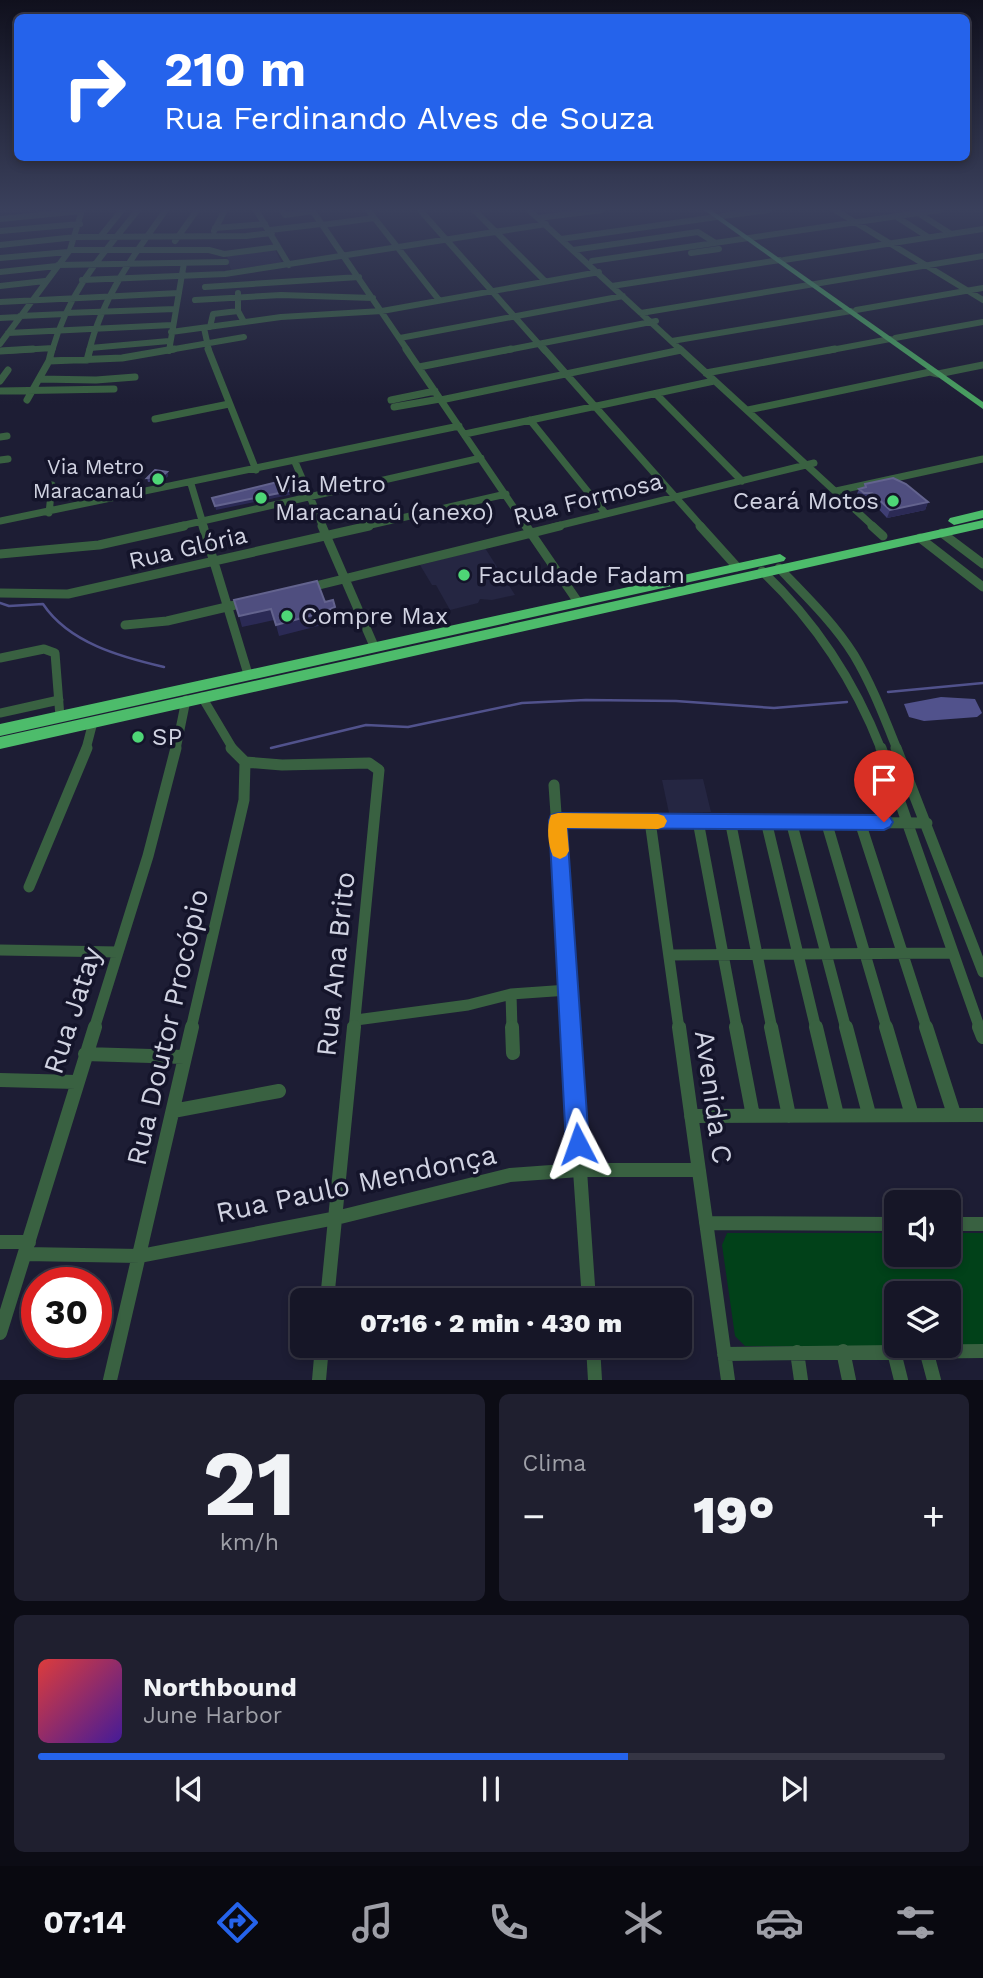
<!DOCTYPE html>
<html lang="pt">
<meta charset="utf-8">
<style>
body{margin:0;font-family:"Work Sans",sans-serif;background:#1f1f2f;color:#f1f3f6;height:100vh;display:flex;flex-direction:column;font-size:26px;white-space:nowrap}
*{box-sizing:border-box;margin:0}
p{font-size:23px;color:#9e9fa7}
.icon{flex:none;width:38px;height:38px;fill:none;stroke:currentColor;stroke-width:2;stroke-linecap:round;stroke-linejoin:round}
.map{position:relative;height:1380px;overflow:hidden}
.sheet{display:flex;flex-direction:column;gap:14px;padding:14px;background:#0c0c15;flex:1}
.sheet>*{flex:none}
.hud{position:absolute;left:14px;top:14px;width:956px;height:147px;border-radius:10px;box-shadow:0 4px 10px #0003,0 0 0 2px #353544;background:#2563eb;color:#fff;overflow:hidden}
.controls{position:absolute;left:884px;top:1190px;display:grid;gap:14px}
.controls a{display:grid;place-items:center;width:77px;height:77px;border-radius:10px;background:#161627;box-shadow:0 4px 10px #0003,0 0 0 2px #353544;font-size:35px}
.speed{position:absolute;left:21px;top:1267px;display:flex;gap:14px;font-size:35px;font-weight:700;text-align:center}
.speed>*{display:grid;place-content:center;width:91px;height:91px;border-radius:50%;background:#161627;box-shadow:0 4px 10px #0003,0 0 0 2px #353544;line-height:1}
.speed .limit{border:10px solid #d22;background:#fff;color:#111}
.pin{position:absolute;display:grid;place-items:center;width:60px;height:60px;color:#fff;margin:-72px -30px;border-radius:50% 50% 50% 0;rotate:-45deg;box-shadow:0 0 7px #0007}
.pin .icon{rotate:45deg}
.me{position:absolute;width:77px;margin:-38px;rotate:356deg;stroke-linejoin:round;filter:drop-shadow(0 0 5px #0008)}
.turn{display:flex;align-items:center;gap:24px;height:147px;padding:0 35px;font-size:32px}
.turn .icon{width:91px;height:91px;stroke-width:2.5}
.turn b{display:block;font-size:49px;line-height:60px}
.big{font-size:52px;font-weight:800;line-height:1.1}
.sheet .widget{flex:1;display:flex;flex-direction:column;justify-content:center;gap:10px;min-width:0;padding:0 24px;border-radius:10px;background:#1f1f2f}
.sheet .dial{align-items:center;gap:0}
.dial b{font-size:91px;line-height:1}
.song{display:flex;align-items:center;gap:21px}
.cover{width:84px;height:84px;border-radius:10px;background:linear-gradient(135deg,hsl(0 70% 55%),hsl(260 70% 35%))}
.played{height:7px;border-radius:4px;background:linear-gradient(90deg,#2563eb 65%,#353544 65%)}
.keys{display:flex;justify-content:space-around;direction:ltr}
.heat{display:flex;justify-content:space-between;align-items:center;font-size:38px;direction:ltr}
.sheet .tiles{flex:1;display:grid;gap:14px;grid-template-columns:1fr 1fr}
.widget:last-child{grid-column:span 2}
.trip{position:absolute;left:290px;top:1288px;width:402px;height:70px;border-radius:10px;background:#161627;box-shadow:0 4px 10px #0003,0 0 0 2px #353544;font-weight:800;line-height:70px;text-align:center}
.tabs{display:flex;height:112px;justify-content:space-around;align-items:center;background:#090910;color:#9e9fa7}
.tabs .icon{width:49px;height:49px}
.tabs .current{color:#2563eb}
.tabs b{font-size:32px;color:#f1f3f6}
.map>svg:first-child{display:block}
.built{fill:#252642}
.green{fill:#014119;fill-rule:evenodd}
.water{fill:#51528c}
.lines{fill:none;stroke-linecap:round;stroke-linejoin:round}
.stream{stroke:#51528c;stroke-width:2.5}
.minor-far4{stroke:#396141;stroke-width:6}
.minor-far3{stroke:#396141;stroke-width:7}
.minor-far2{stroke:#396141;stroke-width:9}
.minor-far1{stroke:#396141;stroke-width:11}
.minor{stroke:#396141;stroke-width:14}
.major{fill:#49a260;fill-rule:evenodd}
.highway{fill:#4dbc6b;fill-rule:evenodd}
.wall{fill:#3f3e73}
.shaded-wall{fill:#2b2a55}
.building{fill:#4f4e7f;stroke:#63638e;stroke-width:2}
.route{fill:#2563eb;stroke:#184099;stroke-width:2}
.slow{fill:#f59e0b}
.poi-dot{fill:#4ed676;stroke:#14142a;stroke-width:2.5}
.labels{text-anchor:middle;stroke-width:7;stroke-linejoin:round;paint-order:stroke}
.far-poi-label{font-size:21px;fill:#d0d2e1;stroke:#14142a;text-anchor:end}
.poi-label{font-size:24px;fill:#d0d2e1;stroke:#14142a;text-anchor:start}
.street-label{font-size:24px;fill:#d0d2e1;stroke:#14142a}
.near-street-label{font-size:28px;fill:#d0d2e1;stroke:#14142a}
</style>
<div class="map">
<svg width="983" height="1380" viewBox="0 0 983 1380">
<rect width="100%" height="100%" fill="#1d1d34"/>
<path class="built" d="M275 250 282 263 231 270 227 256Z
M485 548 515 595 492 600 480 599 478 603 450 610 436 585H432L420 565Z
M703 779 711 812 669 813 662 780Z"/>
<path class="green" d="M727 1233H896V1255H948L949 1233H983V1347L745 1346 735 1336 722 1245ZM896 1293H948V1346H896Z"/>
<path class="water" d="M941 697 975 699 982 713 977 717 924 721 909 717 904 704Z"/>
<g class="lines">
<path class="stream" d="M0 603 9 606 43 604C69 643 121 657 164 667
M888 692 983 683
M271 748 366 725 408 727 522 703 586 700 676 701 774 708 847 702"/>
<path class="minor-far4" d="M256 210 289 265
M282 210 285 215 313 211
M312 210 408 351
M368 210 439 300
M420 210 545 351
M474 210 545 281
M529 210 682 351
M835 210 983 300
M918 213 951 234
M722 216 769 210
M897 217 928 237
M538 218 602 210
M0 219 81 211
M322 225 374 218
M215 228 265 224
M270 230 321 224
M0 231 80 224
M214 231 225 210
M101 236 122 210
M76 237 246 236 272 233
M561 239 717 217
M175 241 197 210
M0 245 76 237
M70 250H209L224 254 278 247
M573 250 698 232 714 242
M691 253 719 249
M0 258 68 252
M784 260 983 229
M592 261 939 210
M58 265 226 262
M0 272 57 266
M82 280 225 274 546 224
M0 286 45 281
M612 286 780 260
M205 287 359 277
M238 293V311L244 322
M195 300 281 295 373 298
M0 302 179 293
M856 310 983 288
M66 313 175 309
M641 313 983 256
M20 316 65 314
M0 318 19 317
M210 327 213 314 238 311
M204 328 209 351
M171 332 281 317 382 311 599 272
M8 333 172 325
M400 338 623 296
M895 338 983 322
M672 341 851 311
M0 344 70 250 82 210
M90 348 169 341
M3 351 53 348
M52 351C69 291 100 257 138 210
M89 351C102 298 134 254 166 210
M163 351 244 337
M169 351 184 263
M502 351 656 321
M677 351 681 350
M826 351 890 339"/>
<path class="minor-far3" d="M208 349 256 470
M406 349 527 527
M544 349 702 527
M680 349 874 527
M0 351 33 349
M87 360 90 349
M49 361 122 358 174 349
M419 367 511 349
M706 373 835 349
M39 379 96 380 135 377
M0 381 8 370
M0 391 114 389
M656 394 742 481
M27 400 49 361 52 349
M391 400 435 391
M441 400 681 350
M394 407 440 399
M748 410 930 372 938 374 983 365
M155 419 229 404
M530 420 605 513
M465 434 714 381
M0 437 7 436
M0 460 8 459
M295 462 323 527
M191 484 204 527
M836 491 983 459
M49 513 52 485
M0 521 459 426
M176 527 481 458
M362 527 506 494
M553 527 814 463"/>
<path class="minor-far2" d="M203 526 248 674
M322 526 374 646
M526 526 578 602
M700 526 737 567
M872 526 883 536
M942 533 983 564
M920 538 983 587
M0 554 99 545 184 526
M779 568C805 595 834 623 854 655 872 685 884 717 897 749
M762 571C816 622 854 680 881 749
M307 588 560 526
M0 593 68 594 369 526
M125 625 167 621 248 602
M0 658 44 649 55 653 60 717
M202 697 233 749
M0 713 59 700
M86 749 93 722
M176 749 186 700"/>
<path class="minor-far1" d="M881 748 980 1029
M896 748 983 972
M245 762 282 765 369 763 379 770 354 1029
M554 785 571 1029
M730 820 772 1029
M558 821 927 823
M650 821 679 1029
M698 821 737 1029
M766 821 816 1029
M791 821 846 1029
M826 821 887 1029
M860 822 927 1029
M29 887 87 748
M0 950 118 952
M669 955 953 953
M511 994 512 1029
M356 1020 468 1005 511 994 568 990
M94 1029 148 856 176 748
M191 1029 244 800 245 762 231 748"/>
<path class="minor" d="M512 1027 513 1053
M570 1027 589 1300
M679 1027 728 1380
M736 1027 753 1116
M771 1027 789 1116
M816 1027 837 1115
M846 1027 869 1114
M886 1027 912 1115
M926 1027 954 1114
M979 1027 983 1037
M85 1054 184 1057
M0 1080 76 1082
M173 1111 279 1091
M691 1116 983 1115
M706 1223 896 1224
M948 1224H983
M0 1242H29
M25 1254 140 1256 336 1218 510 1175 579 1170H699
M327 1300 354 1027
M0 1333 95 1027
M593 1346 595 1380
M926 1350 934 1380
M843 1351 849 1380
M797 1352 801 1380
M894 1352 901 1380
M724 1354 983 1351
M110 1380 192 1027
M319 1380 322 1346"/>
<path class="major" d="M704 210H711L983 402V409Z"/>
<path class="highway" d="M983 510V518L954 525 948 521 950 518Z
M983 520V528L0 749V737Z
M780 554 786 558 784 561 0 736V724Z"/>
</g>
<path class="wall" d="M167 472 168 476 162 481 148 482 147 478Z
M865 484 928 502 925 510 887 518 870 500 862 501 856 496 859 489 864 487Z"/>
<path class="shaded-wall" d="M167 472 168 476 162 481 161 477Z
M299 489V493L216 510 215 506Z
M928 502 925 510 887 518 890 510Z
M335 607 337 619 326 624 279 636 276 625Z
M271 609 274 620 242 627 239 616Z"/>
<path class="building" d="M155 470 167 472 161 477 147 478Z
M294 478 299 489 215 506 212 498Z
M893 478 906 484 928 502 890 510 872 493H864L859 489 866 487 865 484Z
M317 581 325 602 333 600 335 607 324 612 276 625 271 609 239 616 234 600Z"/>
<linearGradient id="sky" x2="0" y2="1"><stop stop-color="#10101d"/><stop offset="0.52" stop-color="#3a405c"/><stop offset="1" stop-color="#3a405c" stop-opacity="0"/></linearGradient>
<rect width="983" height="403" fill="url(#sky)"/>
<path class="route" d="M558 813 884 815 890 817 893 822 890 827 884 830 567 828 589 1144 586 1153 578 1156 570 1153 566 1144 549 821 551 815Z"/>
<path class="slow" d="M558 813 658 814 664 816 667 821 664 827 658 829 567 828 569 851 566 856 560 859 553 856C548 846 546 826 551 815Z"/>
<g class="poi-dot">
<circle cx="158" cy="479" r="7"/>
<circle cx="261" cy="498" r="7"/>
<circle cx="893" cy="501" r="7"/>
<circle cx="464" cy="575" r="7"/>
<circle cx="287" cy="616" r="7"/>
<circle cx="138" cy="737" r="7"/>
</g>
<g class="labels">
<g class="far-poi-label">
<text x="144" y="474">Via Metro<tspan x="144" dy="24">Maracanaú</tspan></text>
</g>
<g class="poi-label">
<text x="275" y="492">Via Metro<tspan x="275" dy="28">Maracanaú (anexo)</tspan></text>
<text x="879" y="509" text-anchor="end">Ceará Motos</text>
<text x="478" y="583">Faculdade Fadam</text>
<text x="301" y="624">Compre Max</text>
<text x="152" y="745">SP</text>
</g>
<g class="street-label">
<text transform="translate(588 499) rotate(-14)" y="8">Rua Formosa</text>
<text transform="translate(188 548) rotate(-13)" y="8">Rua Glória</text>
</g>
<g class="near-street-label">
<text transform="translate(335 964) rotate(-84)" y="10">Rua Ana Brito</text>
<text transform="translate(72 1010) rotate(-72)" y="10">Rua Jatay</text>
<text transform="translate(167 1027) rotate(-77)" y="10">Rua Doutor Procópio</text>
<text transform="translate(714 1097) rotate(82)" y="10">Avenida C</text>
<text transform="translate(356 1183) rotate(-12)" y="10">Rua Paulo Mendonça</text>
</g>
</g>
</svg>
<div class="controls">
<a><svg class="icon" aria-label="sound" viewBox="0 0 24 24"><path d="M4 9h4l5-4v14l-5-4H4zM17 9q2 3 0 6"/></svg></a>
<a><svg class="icon" aria-label="layers" viewBox="0 0 24 24"><path d="M12 4l9 5-9 5-9-5zM3 14l9 5 9-5"/></svg></a>
</div>
<div class="speed"><div class="limit">30</div></div>
<div class="pin" style="left:884px;top:822px;background:#d93025"><svg class="icon" aria-label="arrive" viewBox="0 0 24 24"><path d="M6 21V4h12l-3 4 3 4H6"/></svg></div>
<svg class="me" style="left:578px;top:1144px" viewBox="-20 -20 40 40"><path d="M0-17L14 15 0 8-14 15z" fill="#2563eb" stroke="#fff" stroke-width="4"/></svg>
<div class="trip">07:16 · 2 min · 430 m</div>
<div class="hud">
<div class="turn"><svg class="icon" aria-label="right" viewBox="0 0 24 24"><path d="M7 20v-9h11M14 6l5 5-5 5"/></svg><div><b>210 m</b>Rua Ferdinando Alves de Souza</div></div>
</div>
</div>
<section class="sheet">
<div class="tiles">
<div class="widget dial"><b>21</b><p>km/h</p></div>
<div class="widget"><p>Clima</p>
<div class="heat"><a>−</a><b class="big">19°</b><a>+</a></div>
</div>
<div class="widget">
<div class="song"><i class="cover"></i><div><b>Northbound</b><p>June Harbor</p></div></div>
<div class="played"></div>
<div class="keys"><svg class="icon" aria-label="previous" viewBox="0 0 24 24"><path d="M18 5L8 12l10 7zM5 5v14"/></svg><svg class="icon" aria-label="pause" viewBox="0 0 24 24"><path d="M8 5v14M16 5v14"/></svg><svg class="icon" aria-label="next" viewBox="0 0 24 24"><path d="M6 5l10 7-10 7zM19 5v14"/></svg></div>
</div>
</div>
</section>
<nav class="tabs">
<b>07:14</b>
<svg class="icon current" aria-label="directions" viewBox="0 0 24 24"><path d="M12 3l9 9-9 9-9-9zM9 14v-3h6M13 9l2 2-2 2"/></svg>
<svg class="icon" aria-label="music" viewBox="0 0 24 24"><path d="M9 18V5l10-2v13"/><circle cx="6" cy="18" r="3"/><circle cx="16" cy="16" r="3"/></svg>
<svg class="icon" aria-label="phone" viewBox="0 0 24 24"><path d="M5 4h4l2 5-3 2q2 4 5 5l2-3 5 2v4C11 20 4 13 5 4z"/></svg>
<svg class="icon" aria-label="climate" viewBox="0 0 24 24"><path d="M12 3v18M4 7l16 10M4 17L20 7"/></svg>
<svg class="icon" aria-label="car" viewBox="0 0 24 24"><path d="M5 17H2v-5l4-1 3-4h7l3 4 3 1v5h-3M9 17h6M6 11h13"/><circle cx="7" cy="17" r="2"/><circle cx="17" cy="17" r="2"/></svg>
<svg class="icon" aria-label="filters" viewBox="0 0 24 24"><path d="M4 7h16M4 17h16"/><circle cx="9" cy="7" r="2"/><circle cx="15" cy="17" r="2"/></svg>
</nav>
